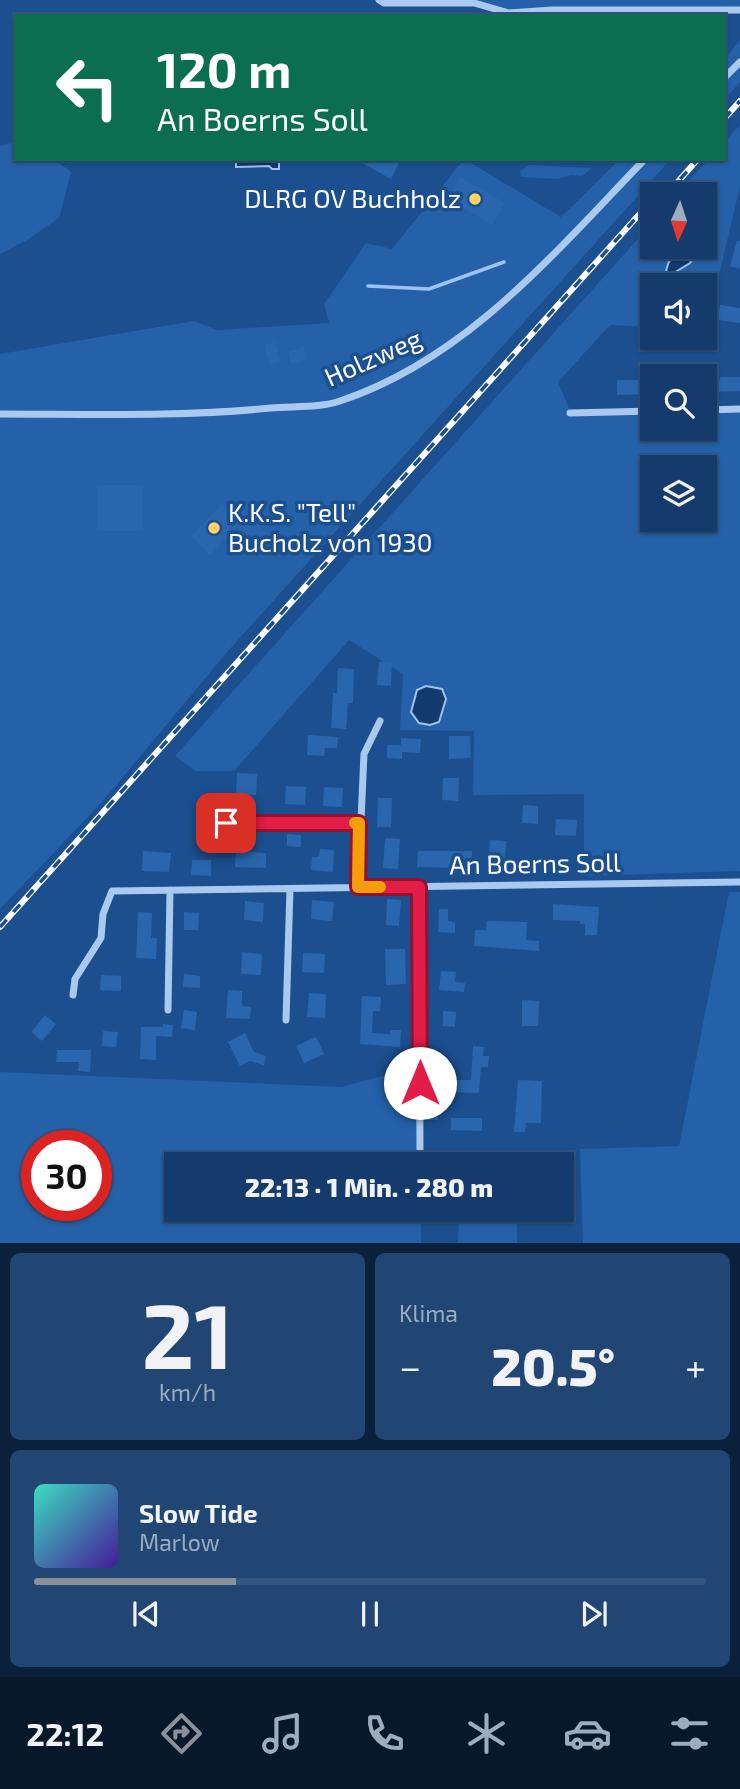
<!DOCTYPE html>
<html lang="de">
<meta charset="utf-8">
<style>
body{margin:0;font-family:"Exo 2",sans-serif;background:#214673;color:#f1f3f6;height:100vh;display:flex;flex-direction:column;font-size:26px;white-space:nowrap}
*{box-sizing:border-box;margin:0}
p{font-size:23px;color:#9dadc1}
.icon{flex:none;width:38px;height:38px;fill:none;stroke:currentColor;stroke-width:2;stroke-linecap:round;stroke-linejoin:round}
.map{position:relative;height:1243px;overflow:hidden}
.details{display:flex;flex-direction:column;gap:10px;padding:10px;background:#0b203b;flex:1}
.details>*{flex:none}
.guide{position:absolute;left:14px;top:14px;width:712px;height:147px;border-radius:0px;box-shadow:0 2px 5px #0004,0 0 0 2px #33557e;background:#0b6e4f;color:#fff;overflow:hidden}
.needle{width:46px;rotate:183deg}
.tools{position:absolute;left:640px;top:182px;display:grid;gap:14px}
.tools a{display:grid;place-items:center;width:77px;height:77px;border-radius:0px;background:#143b6b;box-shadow:0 2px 5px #0004,0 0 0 2px #33557e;font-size:35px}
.speed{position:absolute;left:21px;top:1130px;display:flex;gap:14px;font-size:35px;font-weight:700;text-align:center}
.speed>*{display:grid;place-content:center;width:91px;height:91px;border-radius:50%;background:#143b6b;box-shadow:0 2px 5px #0004,0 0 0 2px #33557e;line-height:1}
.speed .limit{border:10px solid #d22;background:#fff;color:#111}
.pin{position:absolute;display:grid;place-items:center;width:60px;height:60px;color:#fff;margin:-30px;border-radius:14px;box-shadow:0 4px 10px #0006}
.me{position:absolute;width:77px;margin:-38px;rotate:0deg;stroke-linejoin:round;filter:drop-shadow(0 0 5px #0008)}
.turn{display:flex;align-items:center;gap:24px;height:147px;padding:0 28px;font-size:32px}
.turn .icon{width:91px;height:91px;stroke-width:2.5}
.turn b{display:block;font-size:49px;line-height:60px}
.big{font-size:52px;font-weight:800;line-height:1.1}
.details .card{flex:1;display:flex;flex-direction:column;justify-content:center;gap:10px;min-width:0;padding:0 24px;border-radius:10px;background:#214673}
.details .dial{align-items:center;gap:0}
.dial b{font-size:91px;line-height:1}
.song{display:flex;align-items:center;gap:21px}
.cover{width:84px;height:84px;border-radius:10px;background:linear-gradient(135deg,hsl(170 70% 55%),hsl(260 70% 35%))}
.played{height:7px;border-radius:4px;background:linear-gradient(90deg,#8c9099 30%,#33557e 30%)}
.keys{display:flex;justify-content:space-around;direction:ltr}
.heat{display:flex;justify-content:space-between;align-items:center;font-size:38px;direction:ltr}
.details .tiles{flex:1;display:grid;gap:10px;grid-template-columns:1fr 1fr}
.card:last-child{grid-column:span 2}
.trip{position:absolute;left:164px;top:1152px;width:410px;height:70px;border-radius:0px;background:#143b6b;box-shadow:0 2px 5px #0004,0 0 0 2px #33557e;font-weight:800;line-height:70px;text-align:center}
.tabs{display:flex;height:112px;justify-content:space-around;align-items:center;background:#08182b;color:#9dadc1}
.tabs .icon{width:49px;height:49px}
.tabs .active{color:#8c9099}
.tabs b{font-size:32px;color:#f1f3f6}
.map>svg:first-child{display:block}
.green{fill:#2461a8;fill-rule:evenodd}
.water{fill:#123a6d;stroke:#9cc4f0;stroke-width:2}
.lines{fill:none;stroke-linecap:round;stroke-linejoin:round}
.stream{stroke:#9cc4f0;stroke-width:3.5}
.building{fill:#2a66ad}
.minor{stroke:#a9c9ee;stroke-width:7}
.rail-casing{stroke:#fff;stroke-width:6}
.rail{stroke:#1b4f8f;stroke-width:3.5;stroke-dasharray:10;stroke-linecap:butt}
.route-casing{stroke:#92132f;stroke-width:18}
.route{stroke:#e11d48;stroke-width:12}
.slow{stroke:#f59e0b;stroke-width:12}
.poi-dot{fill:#ffd166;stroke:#1b4f8f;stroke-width:2.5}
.labels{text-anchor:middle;stroke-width:7;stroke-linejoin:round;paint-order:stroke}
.poi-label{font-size:26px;fill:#fff;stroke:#1b4f8f;text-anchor:end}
.street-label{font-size:26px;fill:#fff;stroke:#1b4f8f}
</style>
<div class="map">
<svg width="740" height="1243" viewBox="0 0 740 1243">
<rect width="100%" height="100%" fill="#1b4f8f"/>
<path class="green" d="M379 0H740V10L509 13 489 6Z
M740 40V82L725 99V58Z
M740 125V187L706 329 705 285H653V327L610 325 558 382 571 413 653 411V429H705V410L740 409V871L584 876V794L473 795 474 731 400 730 403 674 349 640 234 771H195L175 756 653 222V247H705V194H677L709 159H724L725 142ZM653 467H705V520H653Z
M16 142V159H54L71 172 59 218 27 240 0 254V146Z
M464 159 561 217 620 159H671L229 650 103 801 0 909V354L194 321 217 330 329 323 324 304 366 243 392 249Z
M529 165 590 168 591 169 582 176 571 175 558 179 521 177 520 171Z
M729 892H740V1243H583L580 1149 679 1146Z
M420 1066V1164H177V1209H421V1243H0V1072L341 1087ZM37 1146H96V1206H37Z
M517 1150V1164H459L460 1152Z
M459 1209H517V1243H458Z"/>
<path class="water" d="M236 159H279V169H272L269 166 236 167Z
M685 247H698L690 263 672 274 666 273C667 261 675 252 685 247Z
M426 686 442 689 446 699 439 722 430 725 419 723 411 712 417 690Z"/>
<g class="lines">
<path class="stream" d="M368 286 429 289 504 262"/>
</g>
<path class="building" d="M355 159H401L391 179Z
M460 177 505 203 492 225 447 199Z
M737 241H740V269L730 266Z
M720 305 740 308V323L718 320Z
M275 342 281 362 270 365 264 345Z
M304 347 307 359 291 364 288 352Z
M720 377H740V391L705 392V381L720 380Z
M617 380H653V394L617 395Z
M97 485H143V531H97Z
M222 504 234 515 241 508 266 533 255 544 237 527 210 555 191 536Z
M379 662H392L391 686 377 685Z
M338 668 354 669 353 703H348L346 729 331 728 333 693H337Z
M308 735 338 737 337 748H325L324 756 307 755Z
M449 736H470L471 758 449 759Z
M401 738 421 739 420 753 402 752V759L387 758V745H401Z
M237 773 257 774 256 795 236 794Z
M443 778H459L458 801 442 800Z
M286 786 306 787 305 805 285 804Z
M324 787 343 788 342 807 323 806Z
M378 798H392L391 827H377Z
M197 805H217V825L196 824Z
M523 805 538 806V824L522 823Z
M556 819 577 820 576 836 555 835Z
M287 834 301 835V847L287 846Z
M385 838 400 839 398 869 383 868Z
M490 840 506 841 505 859 489 858Z
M320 849 334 850 333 872 311 870 312 857H319Z
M143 851 171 853 169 872 142 871Z
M236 851 266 853V868L235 867Z
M418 851H472L471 872 454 871V868L417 867Z
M192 860H211V876L191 875Z
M387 899 401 900 399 926 386 925Z
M312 900 334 902 332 921 311 919Z
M245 901 264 903 263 922 244 920Z
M553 904 599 907 597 935H585V924H580V921L553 920Z
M439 909H448V921L455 922V933L438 932Z
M138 912 152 913 151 938H157L156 959 136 958Z
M184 912 199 913 198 930H184Z
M487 921 527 922 526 940 539 941V951L474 946 475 930H486Z
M385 949H405L406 984 386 985Z
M242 952 262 954 261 975 241 974Z
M303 953 325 954 324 973 302 972Z
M441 971 456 972 455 982 465 983 464 992 439 990Z
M184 974 200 976V988L183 987Z
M101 975 121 976V991L100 990Z
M228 990 242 991V1006L251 1007 250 1019 226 1018Z
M309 993 326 994 325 1018 307 1017Z
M362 996 381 997 380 1011H373L372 1033 390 1034V1030H401L400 1047 360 1044Z
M522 1000 539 1001 538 1026H522Z
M184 1010 197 1012 195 1030 181 1028Z
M443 1011 456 1012 455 1027 443 1026Z
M45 1015 56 1024 42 1041 31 1032Z
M163 1024 173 1025 172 1037 156 1036V1060L140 1059 141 1027H163Z
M103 1031 118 1032 116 1047 102 1046Z
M245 1033 254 1052 266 1056 264 1065 250 1061 240 1066 228 1042Z
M316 1037 324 1054 304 1063 296 1046Z
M473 1046 484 1047 483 1056H489L488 1067H481L479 1093 445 1092V1080H471Z
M57 1050H91L90 1072 78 1071 79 1062H56Z
M518 1080 542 1081 541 1123H526L525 1132H514Z
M427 1105H438V1120H427Z
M451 1118H482V1131L451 1130Z"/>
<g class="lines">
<path class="minor" d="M379 0 384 3H474L509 13 552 10H740
M724 78 740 62
M705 410 740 409
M570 413 653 411
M0 414C90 414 181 417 271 408 293 406 320 408 340 401 467 359 555 252 645 159
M226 823H359
M358 887 364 754 380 721
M419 887 420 1153
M73 995 75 979 101 938 103 914 112 891 740 882
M168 1010 170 890
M286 1020 290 889"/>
<g class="rail-casing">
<path id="rail" d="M724 119 740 101
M667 194 698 159
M0 927 653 199"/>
</g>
<use href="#rail" class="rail"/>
</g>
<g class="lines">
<g class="route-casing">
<path id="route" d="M226 823H359L358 887H419L420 1083"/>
</g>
<use href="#route" class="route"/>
<path class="slow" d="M355 823H359L358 887H380"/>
</g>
<g class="poi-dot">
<circle cx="475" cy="199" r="7"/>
<circle cx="214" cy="528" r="7"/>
</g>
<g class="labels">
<g class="poi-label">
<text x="461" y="208">DLRG OV Buchholz</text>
<text x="228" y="522" text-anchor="start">K.K.S. "Tell"<tspan x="228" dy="30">Bucholz von 1930</tspan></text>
</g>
<g class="street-label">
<text transform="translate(373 358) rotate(-24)" y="9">Holzweg</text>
<text transform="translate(535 864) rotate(-1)" y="9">An Boerns Soll</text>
</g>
</g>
</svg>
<div class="tools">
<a><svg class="needle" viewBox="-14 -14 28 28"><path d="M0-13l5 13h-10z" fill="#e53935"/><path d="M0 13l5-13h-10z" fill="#9dadc1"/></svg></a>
<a><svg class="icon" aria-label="sound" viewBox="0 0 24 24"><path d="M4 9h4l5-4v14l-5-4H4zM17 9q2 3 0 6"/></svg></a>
<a><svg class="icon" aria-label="search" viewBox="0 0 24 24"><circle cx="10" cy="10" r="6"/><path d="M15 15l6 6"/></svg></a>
<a><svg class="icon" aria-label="layers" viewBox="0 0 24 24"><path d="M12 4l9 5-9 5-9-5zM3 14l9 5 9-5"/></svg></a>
</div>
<div class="speed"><div class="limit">30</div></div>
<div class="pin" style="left:226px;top:823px;background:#d93025"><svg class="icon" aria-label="arrive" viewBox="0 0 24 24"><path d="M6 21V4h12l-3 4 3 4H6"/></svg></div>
<svg class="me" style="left:420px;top:1083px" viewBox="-20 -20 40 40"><circle r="19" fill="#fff"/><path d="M0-13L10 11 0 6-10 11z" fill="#e11d48"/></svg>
<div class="trip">22:13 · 1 Min. · 280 m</div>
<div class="guide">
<div class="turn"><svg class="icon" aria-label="left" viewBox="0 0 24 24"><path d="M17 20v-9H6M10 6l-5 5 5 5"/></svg><div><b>120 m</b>An Boerns Soll</div></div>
</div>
</div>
<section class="details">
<div class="tiles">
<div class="card dial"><b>21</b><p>km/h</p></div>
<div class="card"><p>Klima</p>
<div class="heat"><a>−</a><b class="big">20.5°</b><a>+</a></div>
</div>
<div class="card">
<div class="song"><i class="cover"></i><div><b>Slow Tide</b><p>Marlow</p></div></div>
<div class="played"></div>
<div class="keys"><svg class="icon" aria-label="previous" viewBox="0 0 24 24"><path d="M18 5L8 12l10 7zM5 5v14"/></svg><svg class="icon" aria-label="pause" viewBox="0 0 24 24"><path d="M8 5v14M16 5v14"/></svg><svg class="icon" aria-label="next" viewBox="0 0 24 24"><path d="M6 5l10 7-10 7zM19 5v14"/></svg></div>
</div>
</div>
</section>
<nav class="tabs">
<b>22:12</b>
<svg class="icon active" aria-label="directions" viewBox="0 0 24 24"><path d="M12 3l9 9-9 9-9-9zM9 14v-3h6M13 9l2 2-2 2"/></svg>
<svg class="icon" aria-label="music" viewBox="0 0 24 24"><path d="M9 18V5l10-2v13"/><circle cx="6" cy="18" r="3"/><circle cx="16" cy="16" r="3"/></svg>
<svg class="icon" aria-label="phone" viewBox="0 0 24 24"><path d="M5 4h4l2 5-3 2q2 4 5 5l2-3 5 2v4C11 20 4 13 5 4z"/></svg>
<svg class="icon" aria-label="climate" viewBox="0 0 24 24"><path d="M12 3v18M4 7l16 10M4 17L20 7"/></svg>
<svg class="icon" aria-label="car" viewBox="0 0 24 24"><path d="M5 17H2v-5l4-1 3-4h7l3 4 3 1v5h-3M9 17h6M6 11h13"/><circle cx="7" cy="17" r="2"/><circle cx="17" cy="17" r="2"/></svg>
<svg class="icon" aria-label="filters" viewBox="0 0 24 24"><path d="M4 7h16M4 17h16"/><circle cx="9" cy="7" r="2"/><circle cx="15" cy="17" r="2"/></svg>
</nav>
